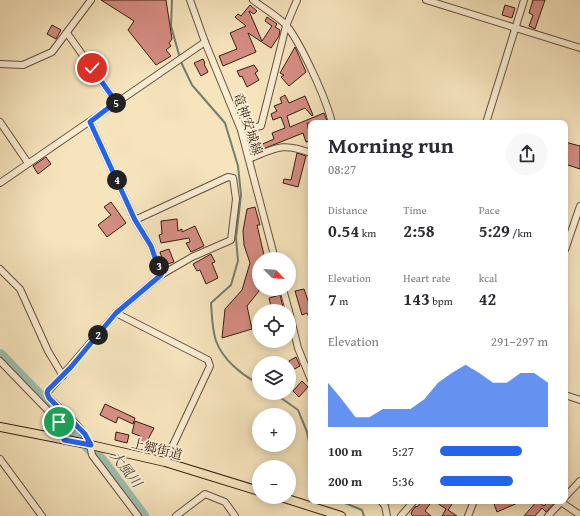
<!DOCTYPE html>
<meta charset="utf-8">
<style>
body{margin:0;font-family:"Gentium Book Plus","Noto Serif JP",serif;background:#f7f7f7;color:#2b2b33;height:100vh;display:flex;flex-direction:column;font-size:15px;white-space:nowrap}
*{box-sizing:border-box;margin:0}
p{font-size:13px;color:#7c7c81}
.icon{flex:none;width:22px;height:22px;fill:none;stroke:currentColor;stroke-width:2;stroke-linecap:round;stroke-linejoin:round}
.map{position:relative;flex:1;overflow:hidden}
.side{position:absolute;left:308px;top:120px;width:260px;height:384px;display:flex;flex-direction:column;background:#fff;border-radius:8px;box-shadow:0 2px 10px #0003}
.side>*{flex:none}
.needle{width:26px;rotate:115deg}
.tools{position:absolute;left:252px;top:252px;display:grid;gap:8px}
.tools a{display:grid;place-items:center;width:44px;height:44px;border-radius:50%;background:#fff;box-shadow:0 2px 10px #0003;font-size:20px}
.pin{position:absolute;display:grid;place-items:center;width:34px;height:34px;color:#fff;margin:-17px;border:2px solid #fff;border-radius:50%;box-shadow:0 1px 4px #0007}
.km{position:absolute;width:20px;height:20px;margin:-10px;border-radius:50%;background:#222;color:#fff;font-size:11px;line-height:20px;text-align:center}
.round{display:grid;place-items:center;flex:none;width:42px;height:42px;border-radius:21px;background:#f7f7f7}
.headline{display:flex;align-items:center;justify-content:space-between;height:68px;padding:0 20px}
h1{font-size:22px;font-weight:700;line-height:30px}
.metrics{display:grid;grid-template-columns:repeat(3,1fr);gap:6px;height:68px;padding:4px 20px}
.metrics div{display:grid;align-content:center}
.metrics b{font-size:17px;font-weight:700}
.metrics small{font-size:11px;font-weight:400}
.metrics p{font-size:11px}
.chart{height:112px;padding:8px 20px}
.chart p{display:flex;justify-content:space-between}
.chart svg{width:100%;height:72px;margin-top:4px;fill:#2563eb;opacity:.7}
ul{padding:0 20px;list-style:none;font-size:13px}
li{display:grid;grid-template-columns:64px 48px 1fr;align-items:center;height:30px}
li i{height:10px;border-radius:5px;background:#2563eb}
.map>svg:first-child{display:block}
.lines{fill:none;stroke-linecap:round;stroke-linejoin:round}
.stream{stroke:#747f6e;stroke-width:2}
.river{stroke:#9dbfad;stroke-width:12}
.building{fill:#d68d83;stroke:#371e0f}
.minor-casing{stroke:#67503a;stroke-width:8}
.major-casing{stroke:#371e0f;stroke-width:10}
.minor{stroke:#f9edd4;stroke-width:6}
.major{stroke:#f6e4bd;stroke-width:8}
.route-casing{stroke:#fff;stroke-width:8}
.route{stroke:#2563eb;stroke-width:5}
.labels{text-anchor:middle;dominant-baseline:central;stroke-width:3.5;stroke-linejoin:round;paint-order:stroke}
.street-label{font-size:13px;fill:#371e0f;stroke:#f9edd4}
.water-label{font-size:14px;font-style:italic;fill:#564e3e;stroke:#f9edd4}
</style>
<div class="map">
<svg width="580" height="516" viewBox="0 0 580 516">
<rect width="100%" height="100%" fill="#f6e4bd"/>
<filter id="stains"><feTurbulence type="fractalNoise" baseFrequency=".005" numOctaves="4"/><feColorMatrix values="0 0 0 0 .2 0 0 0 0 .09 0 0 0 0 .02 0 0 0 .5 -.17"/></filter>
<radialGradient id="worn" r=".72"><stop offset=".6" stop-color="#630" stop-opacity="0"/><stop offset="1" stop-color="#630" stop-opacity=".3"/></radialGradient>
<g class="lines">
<g class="stream">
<path d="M172,0L171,26L181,62L192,85L225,123L238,166L241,195L236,238L238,261L231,285L211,303C212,315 212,329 216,341C223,360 242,375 259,384"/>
<path d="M274,393L298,410L307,432L311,452"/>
<path d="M340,501L362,510L364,516"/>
</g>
<path class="river" d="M0,355L102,461L143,516"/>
</g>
<g class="building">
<path d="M101,0H166L172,39L169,43L171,46L166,50L171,56L156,65L128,30L134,21Z"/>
<path d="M533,0H545L535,29L529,26L533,15L529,13Z"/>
<path d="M250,5L257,11L254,14L249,11L262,41L272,26L265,21L267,17L277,24L275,27L280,30L279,36L271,48L248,33L256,52L223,66L219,56L237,49L230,33L246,26L235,17L238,14L241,16Z"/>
<path d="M505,5L515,8L512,18L502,15Z"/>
<path d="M52,25L61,30L56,39L47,34Z"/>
<path d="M295,47L306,72L289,86L281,77L284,75L280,73Z"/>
<path d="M203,59L205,63L204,64L208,72L201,76L194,63Z"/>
<path d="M254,65L258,71L255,73L259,80L247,87L242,76L240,77L237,71Z"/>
<path d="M285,95L289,103L305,96L313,115L312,116L305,108L287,116L290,127L324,113L327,121L322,123H307L311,141L306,142L303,133L253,153L251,149L274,139L272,133L285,128L281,117L273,120L271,114L277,111L274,106L282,103L280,98Z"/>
<path d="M565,142L580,146V169L565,164Z"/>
<path d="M297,153L306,156L298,187L283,183L284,179L291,180Z"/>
<path d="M46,157L51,164L38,174L33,166Z"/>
<path d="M111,202L126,223L107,237L98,225L111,215L104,207Z"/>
<path d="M255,207L260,225H257L265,259H259V291L247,306L252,329L222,338L225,309L242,290L250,263L244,245L243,231L247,209Z"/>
<path d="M177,219L178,231L182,229V232L195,226L204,246L191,252L186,243L190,242L189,238L161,243L159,235L162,234L161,221Z"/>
<path d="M169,249L174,262L164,265L160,252Z"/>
<path d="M211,254L215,262L212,263L218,278L206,284L200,270L197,271L193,264Z"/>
<path d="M304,289L311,309V322L307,313L302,315L295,291Z"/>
<path d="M280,295L284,311H272L269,298Z"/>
<path d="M296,357L300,366L289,372V361Z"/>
<path d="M302,381L308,387L299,397L293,391Z"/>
<path d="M105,404L135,418L133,424L118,417L116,423L100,415Z"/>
<path d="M135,421L154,428L145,445L138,442L140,436L132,433Z"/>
<path d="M116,432L129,435L127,443L115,440Z"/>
<path d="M422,501H432L425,511L431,516H413L411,514L412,511L416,506L417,507Z"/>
<path d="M434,501H454L448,510L457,516H442L446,509Z"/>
<path d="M502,501H522L497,512L494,504Z"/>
<path d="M537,501L544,506L549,501H556L546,512L542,508L535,516H524Z"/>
</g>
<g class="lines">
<g class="minor-casing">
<g id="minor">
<path d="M190,0L205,42L241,130L275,259"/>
<path d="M253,0C263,8 278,16 287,26C302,46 326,98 332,123"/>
<path d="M426,0L580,48"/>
<path d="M67,33L116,102"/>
<path d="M0,64L23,65L52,52L91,0"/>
<path d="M0,122L28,163"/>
<path d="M90,122L135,220L151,246L161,275"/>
<path d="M486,123L524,0"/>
<path d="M241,130L261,126L286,26L297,0"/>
<path d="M249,159C276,148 282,142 311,153"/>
<path d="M0,183L205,42"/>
<path d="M135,220L228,177L233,178L236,199L231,240L192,257L161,275L116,313L47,393L49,398C65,414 90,431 92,455L138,516"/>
<path d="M565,250L580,206"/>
<path d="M0,269L20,289L48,351L63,376"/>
<path d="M283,289L289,311"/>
<path d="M289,311L298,348L311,380"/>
<path d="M116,313L208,360L210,366L165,462"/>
<path d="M0,361L59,422L62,426L64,440"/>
<path d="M565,395L580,400"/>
<path d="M0,459L42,516"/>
<path d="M565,497L580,481"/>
<path d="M381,501L385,506L387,516"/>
<path d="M561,502L580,515"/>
<path d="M176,516L205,494L225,502L235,516"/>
<path d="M401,516L414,501"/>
<path d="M468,516L474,501"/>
<path d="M548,516L562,501"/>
</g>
</g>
<g class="major-casing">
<g id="major">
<path d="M0,427L82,443L165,462L259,491"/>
<path d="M281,497L341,516"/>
</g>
</g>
<use href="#minor" class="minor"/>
<use href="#major" class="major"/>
</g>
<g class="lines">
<g class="route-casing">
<path id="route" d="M59,422L62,426L64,440L91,445L85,434L49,398L47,393L48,390L71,367L116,313L161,275L151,246L135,220L90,122L116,102L92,68"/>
</g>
<use href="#route" class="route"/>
</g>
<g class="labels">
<g class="street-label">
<text transform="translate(248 124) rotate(71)">竜神安城線</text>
<text transform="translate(157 449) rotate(14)">上郷街道</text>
</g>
<g class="water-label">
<text transform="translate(126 469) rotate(52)">大風川</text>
</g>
</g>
<rect width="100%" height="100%" filter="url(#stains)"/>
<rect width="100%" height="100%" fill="url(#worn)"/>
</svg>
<div class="tools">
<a><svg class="needle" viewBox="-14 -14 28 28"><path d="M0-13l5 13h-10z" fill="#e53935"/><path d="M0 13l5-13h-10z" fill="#7c7c81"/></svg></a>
<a><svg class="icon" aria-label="locate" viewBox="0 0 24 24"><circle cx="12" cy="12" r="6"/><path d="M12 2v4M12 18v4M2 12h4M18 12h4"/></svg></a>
<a><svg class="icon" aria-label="layers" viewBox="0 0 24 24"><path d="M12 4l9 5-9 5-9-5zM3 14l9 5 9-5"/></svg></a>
<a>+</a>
<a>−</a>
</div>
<div class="pin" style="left:59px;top:422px;background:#1e9e55"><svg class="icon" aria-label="arrive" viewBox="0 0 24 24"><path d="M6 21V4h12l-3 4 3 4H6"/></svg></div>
<div class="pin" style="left:92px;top:68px;background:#d93025"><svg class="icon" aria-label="check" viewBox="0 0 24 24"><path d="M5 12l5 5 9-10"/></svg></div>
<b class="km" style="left:98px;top:335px">2</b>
<b class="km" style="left:159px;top:266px">3</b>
<b class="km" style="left:117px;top:180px">4</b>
<b class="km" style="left:116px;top:103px">5</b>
<section class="side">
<div class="headline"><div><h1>Morning run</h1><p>08:27</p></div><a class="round"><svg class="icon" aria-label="share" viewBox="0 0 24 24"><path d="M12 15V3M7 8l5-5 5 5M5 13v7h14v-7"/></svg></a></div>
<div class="metrics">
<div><p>Distance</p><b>0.54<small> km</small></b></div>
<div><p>Time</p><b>2:58</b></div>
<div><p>Pace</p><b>5:29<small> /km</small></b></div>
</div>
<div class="metrics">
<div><p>Elevation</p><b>7<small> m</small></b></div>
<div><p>Heart rate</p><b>143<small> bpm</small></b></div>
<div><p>kcal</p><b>42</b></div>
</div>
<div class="chart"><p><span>Elevation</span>291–297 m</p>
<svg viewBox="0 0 160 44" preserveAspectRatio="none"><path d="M0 44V17L10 27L20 38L30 38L40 33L50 33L60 33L70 27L80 17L90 11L100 6L110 11L120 17L130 17L140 11L150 11L160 17V44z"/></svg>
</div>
<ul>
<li><b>100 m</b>5:27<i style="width:76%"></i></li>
<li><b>200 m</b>5:36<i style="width:68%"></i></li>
</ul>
</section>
</div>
